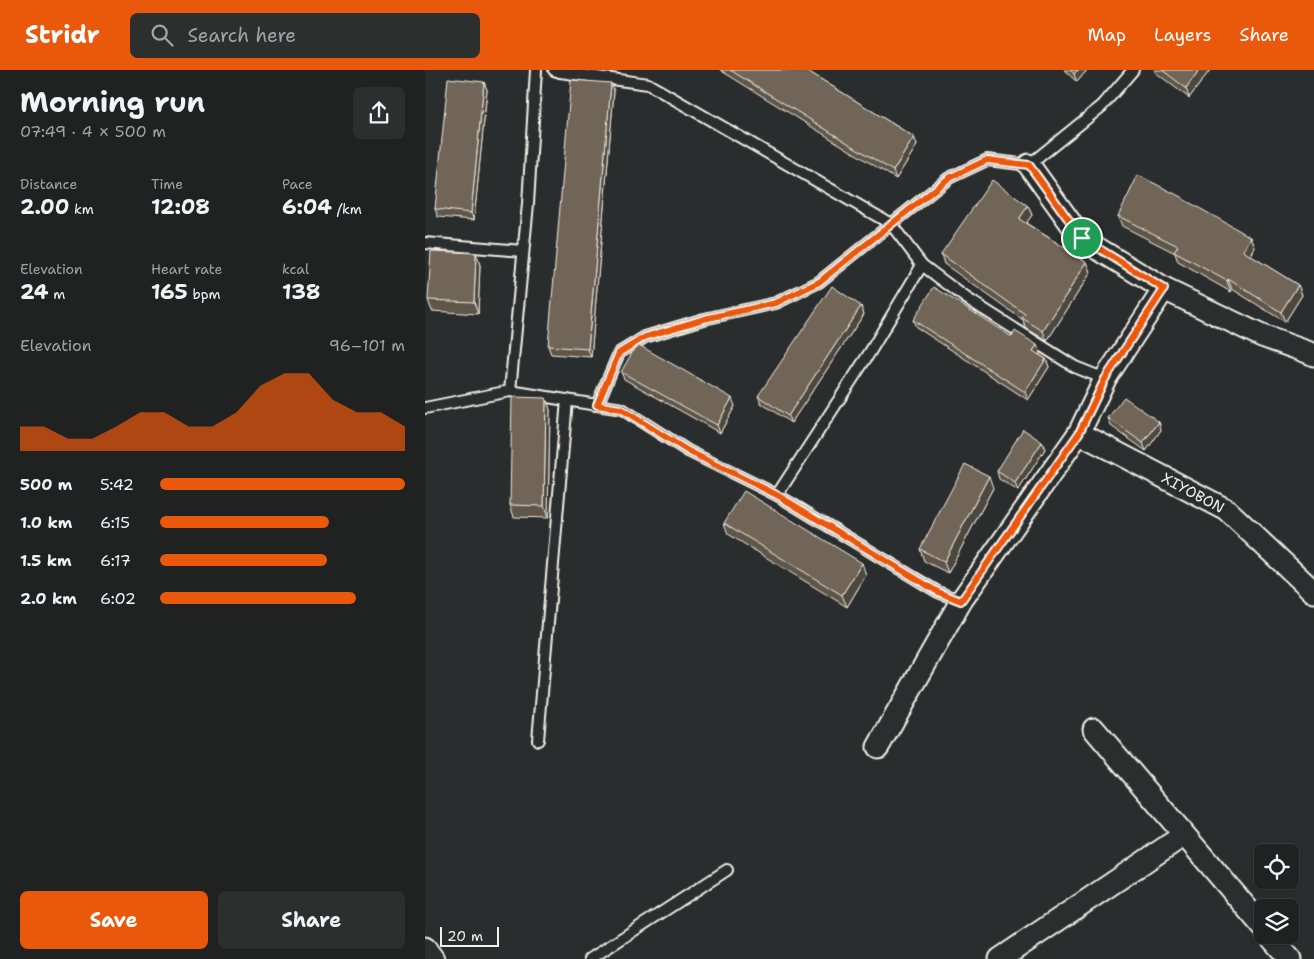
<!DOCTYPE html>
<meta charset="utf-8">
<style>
body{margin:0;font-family:"Shantell Sans",sans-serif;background:#2d2f2f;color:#f1f3f6;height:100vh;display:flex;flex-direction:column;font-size:19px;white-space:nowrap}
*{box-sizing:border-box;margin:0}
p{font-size:16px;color:#a2a4a5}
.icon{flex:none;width:28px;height:28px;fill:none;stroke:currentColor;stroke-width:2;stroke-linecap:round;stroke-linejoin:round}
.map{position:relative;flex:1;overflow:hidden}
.drawer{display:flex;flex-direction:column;background:#202222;width:425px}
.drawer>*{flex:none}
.buttons{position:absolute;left:829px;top:774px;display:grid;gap:10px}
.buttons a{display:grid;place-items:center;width:45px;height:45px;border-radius:8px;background:#202222;box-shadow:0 1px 4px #0004,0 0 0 1px #3d3f40;font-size:25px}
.scale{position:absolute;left:15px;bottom:12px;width:59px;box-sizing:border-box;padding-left:5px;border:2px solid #f4f1e8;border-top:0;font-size:14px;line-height:18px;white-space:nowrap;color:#f4f1e8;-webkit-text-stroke:4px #2a2d2e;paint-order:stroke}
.pin{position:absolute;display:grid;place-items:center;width:42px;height:42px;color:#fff;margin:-21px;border:2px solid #fff;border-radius:50%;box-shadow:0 1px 5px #0007}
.round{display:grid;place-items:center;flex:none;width:52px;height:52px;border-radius:8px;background:#2d2f2f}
.head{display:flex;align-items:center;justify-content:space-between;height:85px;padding:0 20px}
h1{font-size:28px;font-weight:700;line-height:38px}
.stats{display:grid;grid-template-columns:repeat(3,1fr);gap:8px;height:85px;padding:5px 20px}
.stats div{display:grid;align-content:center}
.stats b{font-size:21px;font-weight:700}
.stats small{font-size:14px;font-weight:400}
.stats p{font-size:14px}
.chart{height:140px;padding:10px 20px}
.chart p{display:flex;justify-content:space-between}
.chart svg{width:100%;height:90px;margin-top:5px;fill:#ea580c;opacity:.7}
.cta{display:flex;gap:10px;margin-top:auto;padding:10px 20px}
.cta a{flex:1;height:58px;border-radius:8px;background:#ea580c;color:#fff;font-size:20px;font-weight:700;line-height:58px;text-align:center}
.cta a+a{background:#2d2f2f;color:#f1f3f6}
ul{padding:0 20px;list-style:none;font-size:16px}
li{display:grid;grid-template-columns:80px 60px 1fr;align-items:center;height:38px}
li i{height:12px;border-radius:6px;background:#ea580c}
header{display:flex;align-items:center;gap:30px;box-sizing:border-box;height:70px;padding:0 25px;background:#ea580c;color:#fff}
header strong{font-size:24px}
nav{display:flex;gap:28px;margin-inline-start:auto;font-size:18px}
.search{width:350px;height:45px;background:#2d2f2f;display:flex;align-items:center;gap:12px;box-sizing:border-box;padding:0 18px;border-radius:8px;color:#a2a4a5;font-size:19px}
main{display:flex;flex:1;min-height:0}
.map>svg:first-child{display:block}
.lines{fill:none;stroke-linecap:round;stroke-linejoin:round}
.lane-casing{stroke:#f4f1e8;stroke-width:14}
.street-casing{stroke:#f4f1e8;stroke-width:25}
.lane{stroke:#2a2d2e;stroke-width:10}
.street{stroke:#2a2d2e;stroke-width:21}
.wall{fill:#5f574a;stroke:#f4f1e8}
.shaded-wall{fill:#4e473c;stroke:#f4f1e8}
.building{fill:#6f6556;stroke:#f4f1e8}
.route-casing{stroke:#fff;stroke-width:10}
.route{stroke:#ea580c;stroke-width:6}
.labels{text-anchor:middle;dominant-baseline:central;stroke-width:5;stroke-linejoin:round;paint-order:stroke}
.street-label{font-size:15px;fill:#f4f1e8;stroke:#2a2d2e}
</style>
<header>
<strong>Stridr</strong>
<div class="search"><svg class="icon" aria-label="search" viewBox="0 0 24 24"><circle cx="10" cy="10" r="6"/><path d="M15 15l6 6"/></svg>Search here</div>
<nav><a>Map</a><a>Layers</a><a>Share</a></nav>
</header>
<main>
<section class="drawer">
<div class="head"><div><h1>Morning run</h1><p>07:49 · 4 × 500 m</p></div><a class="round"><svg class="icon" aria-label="share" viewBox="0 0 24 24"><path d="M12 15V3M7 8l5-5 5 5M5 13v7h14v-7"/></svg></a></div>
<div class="stats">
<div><p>Distance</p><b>2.00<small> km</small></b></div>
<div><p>Time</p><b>12:08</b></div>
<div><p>Pace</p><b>6:04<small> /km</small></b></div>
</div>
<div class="stats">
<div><p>Elevation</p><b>24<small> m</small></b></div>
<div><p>Heart rate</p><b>165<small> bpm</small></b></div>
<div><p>kcal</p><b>138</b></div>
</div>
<div class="chart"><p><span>Elevation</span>96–101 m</p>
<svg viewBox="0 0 160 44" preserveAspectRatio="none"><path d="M0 44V32L10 32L20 38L30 38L40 32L50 25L60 25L70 32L80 32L90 25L100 12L110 6L120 6L130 19L140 25L150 25L160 32V44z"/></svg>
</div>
<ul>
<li><b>500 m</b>5:42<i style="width:100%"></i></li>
<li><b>1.0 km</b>6:15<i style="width:69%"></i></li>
<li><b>1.5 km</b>6:17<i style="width:68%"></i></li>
<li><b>2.0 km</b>6:02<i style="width:80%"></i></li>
</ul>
<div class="cta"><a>Save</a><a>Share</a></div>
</section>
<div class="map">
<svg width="889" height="889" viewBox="0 0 889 889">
<rect width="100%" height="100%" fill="#2a2d2e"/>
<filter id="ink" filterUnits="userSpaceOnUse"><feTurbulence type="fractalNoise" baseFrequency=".02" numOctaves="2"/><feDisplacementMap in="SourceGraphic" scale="10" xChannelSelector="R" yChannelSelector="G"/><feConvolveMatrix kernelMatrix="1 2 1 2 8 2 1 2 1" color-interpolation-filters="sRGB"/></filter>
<g filter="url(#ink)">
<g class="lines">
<g class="lane-casing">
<g id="lane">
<path d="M129,0L135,2L223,14L466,154L497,195L541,228L650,297L680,309"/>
<path d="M0,173L98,181"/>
<path d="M85,321L103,134L111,0"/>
<path d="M172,335L194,283L220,267L279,249L351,233L394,212L524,108L562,90L604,95L677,36L708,0"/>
<path d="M0,338L85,321L197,339L263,381L352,425L513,522L536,531"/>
<path d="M352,425L445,282L497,195"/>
<path d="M113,670L142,330"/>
<path d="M165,889L302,800"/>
</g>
</g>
<g class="street-casing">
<g id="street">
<path d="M604,95L657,169L739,219L837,266L885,283L889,285"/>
<path d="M654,363L802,440L889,522"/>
<path d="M669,659L838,857"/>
<path d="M453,677L536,531L654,363L680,309L739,219"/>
<path d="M844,865L865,889"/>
<path d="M0,878L8,889"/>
<path d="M575,889L759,765"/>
</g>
</g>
<use href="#lane" class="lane"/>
<use href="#street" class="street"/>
</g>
<g class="wall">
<path d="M295,0H381L489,67L492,75L471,109Z"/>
<path d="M639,0H662L652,12Z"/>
<path d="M729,0H785L764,28L730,2Z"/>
<path d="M59,12L62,20L49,150L13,147L10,139Z"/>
<path d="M189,21L166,287L126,284L123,276Z"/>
<path d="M758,128L759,130L830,177L826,186L873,215L877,225L860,252L807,219L806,222L753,192L750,183L697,156L693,146Z"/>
<path d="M603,136L607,145L601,153L662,192L666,202L622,271L601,258L598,250L519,194L516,184Z"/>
<path d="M51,183L55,195L53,244L7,241L3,230Z"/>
<path d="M436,236L439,244L366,353L336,333L333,326Z"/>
<path d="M488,250L587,267L615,283L614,284L621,289L624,297L603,330L491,257Z"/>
<path d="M196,302L310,336L295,363L199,309Z"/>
<path d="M121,328L125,340L123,448L89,447L85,435Z"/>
<path d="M683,348L734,352L736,360L721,381L686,356Z"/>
<path d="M617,372L620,379L593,421L574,409L572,401Z"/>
<path d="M568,418L523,503L499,491L495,479Z"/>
<path d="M299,453L441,505L422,537L303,464Z"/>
</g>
<g class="shaded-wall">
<path d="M653,0H662L652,12L649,4Z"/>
<path d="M774,0H785L764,28L761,18Z"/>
<path d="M59,12L62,20L49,150L46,143Z"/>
<path d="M186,13L189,21L166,287L163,279Z"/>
<path d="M489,67L492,75L471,109L468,101Z"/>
<path d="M603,136L607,145L598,158L594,149Z"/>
<path d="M826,167L830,177L822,192L818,181Z"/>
<path d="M51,183L55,195L53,244L49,232Z"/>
<path d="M662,192L666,202L622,271L618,261Z"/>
<path d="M803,209L807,219L806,222L802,211Z"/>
<path d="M873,215L877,225L860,252L856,242Z"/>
<path d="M436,236L439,244L366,353L363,346Z"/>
<path d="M612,275L615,283L611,288L608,281Z"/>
<path d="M621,289L624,297L603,330L600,322Z"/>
<path d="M121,328L125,340L123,448L119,436Z"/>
<path d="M307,328L310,336L295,363L292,355Z"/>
<path d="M734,352L736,360L721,381L718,373Z"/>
<path d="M617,372L620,379L593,421L590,413Z"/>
<path d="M564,406L568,418L523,503L519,492Z"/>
<path d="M437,493L441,505L422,537L417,525Z"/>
</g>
<g class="building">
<path d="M305,0H381L489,67L468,101Z"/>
<path d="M645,0H653L649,4Z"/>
<path d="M737,0H774L761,18Z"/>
<path d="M23,8L59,12L46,143L10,139Z"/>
<path d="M146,10L186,13L163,279L123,276Z"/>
<path d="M713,105L758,128V129L826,167L818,181L873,215L856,242L803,209L802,211L749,182L753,176L693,146Z"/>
<path d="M567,110L603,136L594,149L662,192L618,261L597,248L600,244L516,184Z"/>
<path d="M6,181L51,183L49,232L3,230Z"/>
<path d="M407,216L436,236L363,346L333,326Z"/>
<path d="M509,217L587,267L590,261L612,275L608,281L621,289L600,322L488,250Z"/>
<path d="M212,274L307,328L292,355L196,302Z"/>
<path d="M87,327L121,328L119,436L85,435Z"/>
<path d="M699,327L734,352L718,373L683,348Z"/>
<path d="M598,359L617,372L590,413L572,401Z"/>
<path d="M540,394L564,406L519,492L495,479Z"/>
<path d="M319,421L437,493L417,525L299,453Z"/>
</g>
</g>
<g class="lines" filter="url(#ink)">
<g class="route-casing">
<path id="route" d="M562,90L604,95L657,168L739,219L680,309L654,363L536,531L513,522L352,425L263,381L196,339L172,335L194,283L220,267L279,249L351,233L394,212L524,108Z"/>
</g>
<use href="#route" class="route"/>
</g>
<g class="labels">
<g class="street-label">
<text transform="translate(768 423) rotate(28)">XIYOBON</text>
</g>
</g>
</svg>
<div class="buttons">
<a><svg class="icon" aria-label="locate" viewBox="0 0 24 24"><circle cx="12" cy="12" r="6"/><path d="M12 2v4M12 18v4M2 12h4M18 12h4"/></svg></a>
<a><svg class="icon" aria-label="layers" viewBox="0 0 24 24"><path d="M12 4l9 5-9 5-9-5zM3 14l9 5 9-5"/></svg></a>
</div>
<div class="scale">20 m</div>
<div class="pin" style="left:657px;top:168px;background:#1e9e55"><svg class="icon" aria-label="arrive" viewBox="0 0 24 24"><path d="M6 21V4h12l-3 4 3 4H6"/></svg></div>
</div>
</main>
